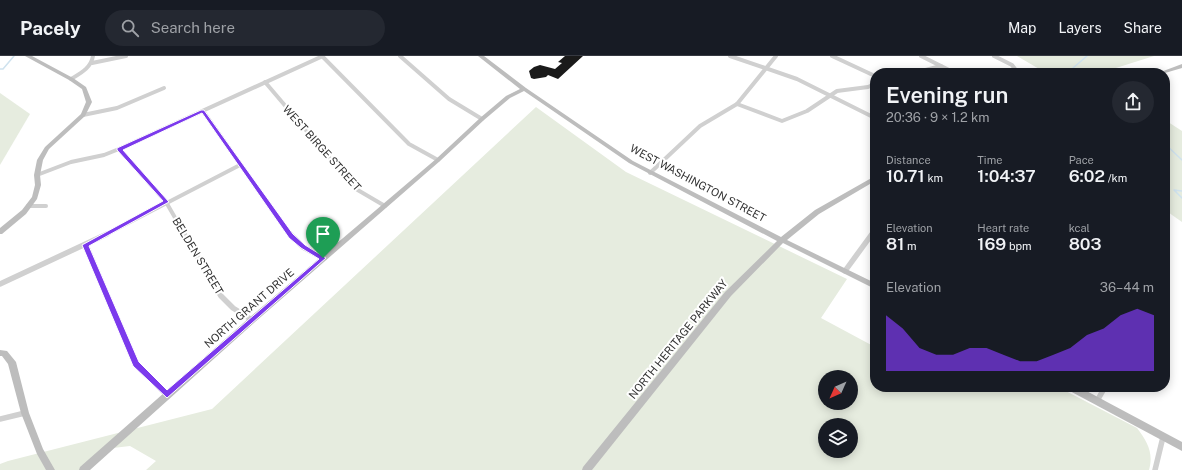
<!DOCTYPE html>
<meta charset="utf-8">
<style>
body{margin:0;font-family:"Public Sans",sans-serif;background:#242831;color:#f1f3f6;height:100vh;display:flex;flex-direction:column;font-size:15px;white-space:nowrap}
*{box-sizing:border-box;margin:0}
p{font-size:13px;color:#9ea1a6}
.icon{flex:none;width:22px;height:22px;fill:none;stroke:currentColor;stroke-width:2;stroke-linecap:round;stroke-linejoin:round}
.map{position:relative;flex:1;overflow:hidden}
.side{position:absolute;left:870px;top:12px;width:300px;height:324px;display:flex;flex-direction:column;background:#171b24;border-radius:16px;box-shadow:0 2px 10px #0003}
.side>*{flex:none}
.needle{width:26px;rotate:225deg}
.tools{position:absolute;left:818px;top:314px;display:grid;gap:8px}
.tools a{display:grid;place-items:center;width:40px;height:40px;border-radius:50%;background:#171b24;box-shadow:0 2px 10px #0003;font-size:20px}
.pin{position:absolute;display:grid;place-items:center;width:34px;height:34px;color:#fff;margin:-41px -17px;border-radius:50% 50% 50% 0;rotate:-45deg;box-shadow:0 0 4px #0007}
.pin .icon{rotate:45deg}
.round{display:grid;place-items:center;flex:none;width:42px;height:42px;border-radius:21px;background:#242831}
.summary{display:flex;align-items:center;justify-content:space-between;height:68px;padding:0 16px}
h1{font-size:22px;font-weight:600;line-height:30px}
.figures{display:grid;grid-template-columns:repeat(3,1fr);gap:6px;height:68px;padding:4px 16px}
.figures div{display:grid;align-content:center}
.figures b{font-size:17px;font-weight:600}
.figures small{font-size:11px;font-weight:400}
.figures p{font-size:11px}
.chart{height:112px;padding:8px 16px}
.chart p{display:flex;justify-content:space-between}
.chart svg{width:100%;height:72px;margin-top:4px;fill:#7c3aed;opacity:.7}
header{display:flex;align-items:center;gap:24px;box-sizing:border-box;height:56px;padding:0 20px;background:#171b24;border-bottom:1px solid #363941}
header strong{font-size:19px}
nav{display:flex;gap:22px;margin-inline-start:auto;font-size:14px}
.search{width:280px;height:36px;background:#242831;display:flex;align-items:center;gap:10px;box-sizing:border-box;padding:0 14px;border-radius:22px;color:#9ea1a6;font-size:15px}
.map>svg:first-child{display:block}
.green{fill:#e6ecdf;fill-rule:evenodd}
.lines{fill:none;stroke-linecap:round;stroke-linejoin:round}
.stream{stroke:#cfe2ee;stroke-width:1.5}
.building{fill:#1a1a1a}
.street-far1{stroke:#d0d0d0;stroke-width:4}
.street{stroke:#d0d0d0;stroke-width:5.5}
.secondary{fill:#bdbdbd;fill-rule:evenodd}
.route{fill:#7c3aed;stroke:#fff;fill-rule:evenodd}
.labels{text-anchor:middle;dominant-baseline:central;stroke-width:4;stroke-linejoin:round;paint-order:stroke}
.street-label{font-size:11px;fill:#333;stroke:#fff}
</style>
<header>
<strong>Pacely</strong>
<div class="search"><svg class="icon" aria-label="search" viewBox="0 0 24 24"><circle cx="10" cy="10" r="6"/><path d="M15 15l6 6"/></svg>Search here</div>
<nav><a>Map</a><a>Layers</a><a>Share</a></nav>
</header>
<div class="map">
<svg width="1182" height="414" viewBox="0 0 1182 414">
<rect width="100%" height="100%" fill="#fff"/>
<g class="green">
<path d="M1017,0H1154L1100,17H1046Z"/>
<path d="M0,37L30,58L0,109Z"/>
<path d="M536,51L626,116L847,223L821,262L875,291V331H948L951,333L952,331H1058L1137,372C1147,385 1154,397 1149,414H146L156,405L130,390L113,392L87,414H0V408L8,405L212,353ZM825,321H851V347H825ZM825,369H851V395H825Z"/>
<path d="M1165,64L1182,75V166L1165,154Z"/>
</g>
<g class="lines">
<g class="stream">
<path d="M0,13H3L14,0"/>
<path d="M1077,17L1073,12L1087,0"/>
<path d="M1165,88L1182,104"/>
<path d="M1182,135L1174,134L1182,142"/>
</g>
</g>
<path class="building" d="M565,0H583L558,23L548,19L546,21L534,23L531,22L529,15L534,11L540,9L555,13L562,7L558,6Z"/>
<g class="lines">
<g class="street-far1">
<path d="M322,0L409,88L438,104"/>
<path d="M400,0L449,43L482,63"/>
<path d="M730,0L797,23L875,62"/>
<path d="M832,0L875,20"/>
<path d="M921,0L955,17"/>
<path d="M994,0L1012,9L1015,13L1014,17"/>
<path d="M92,7L126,0"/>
<path d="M914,17L941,10"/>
<path d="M71,23C81,17 91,12 93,0"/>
<path d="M265,26L356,133L385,150"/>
<path d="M737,48L782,65L807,55L837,35L868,31L875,28"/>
<path d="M203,55L290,179"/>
<path d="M83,59L117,52L164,32"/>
<path d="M119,93L166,146L185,179"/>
<path d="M650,117L700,70L737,48L776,0"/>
<path d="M37,119L71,106L104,99L119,93L323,0"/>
<path d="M28,150H46"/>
<path d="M105,179L240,109"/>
<path d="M871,179L875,175"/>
</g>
<g class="street">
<path d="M184,178L221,240L233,252L252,264"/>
<path d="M290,178L303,191L323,202"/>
<path d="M86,189L136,308L167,339"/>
<path d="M845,215L872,178"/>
<path d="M0,228L107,178"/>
<path d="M1097,345L1105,331"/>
<path d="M0,363L25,357"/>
<path d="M1155,414L1163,381"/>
</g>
<g class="secondary">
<path d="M25,0H32L73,22L86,31L92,46L85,60L49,93L43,104L40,119L41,129L37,143L26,158L2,178H0V172L22,154L32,141L35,129L34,119L37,104L45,91L81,58L86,46L82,33L69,24Z"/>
<path d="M478,0H484L526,32L633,105L781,181L815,154L875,120V125L819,158L787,184L875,227V233L783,187L731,240L592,414H582L583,411L725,236L777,185L629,107L524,35L510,42L484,64L440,105L255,266L90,414H79L80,411L249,262L436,103L480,62L506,40L520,33Z"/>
<path d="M1182,8V12L1165,17H1158Z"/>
<path d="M0,294L7,295L16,306L29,357L43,393L55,414H46L37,398L21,357L8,308L2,300H0Z"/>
<path d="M1067,331H1079L1182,386V395L1068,334Z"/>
</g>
</g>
<path class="route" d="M201,54H204L293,178L305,189L326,202L167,342L133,310L82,189L163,145L117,94V92ZM202,57L289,182L301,192L319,203L167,334L139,306L89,190L169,146L123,94Z"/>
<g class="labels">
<g class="street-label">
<text transform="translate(322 92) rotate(48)">WEST BIRGE STREET</text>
<text transform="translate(698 127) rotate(28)">WEST WASHINGTON STREET</text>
<text transform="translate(198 200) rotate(59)">BELDEN STREET</text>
<text transform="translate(249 252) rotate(-41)">NORTH GRANT DRIVE</text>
<text transform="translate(678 283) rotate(-51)">NORTH HERITAGE PARKWAY</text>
</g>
</g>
</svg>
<div class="tools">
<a><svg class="needle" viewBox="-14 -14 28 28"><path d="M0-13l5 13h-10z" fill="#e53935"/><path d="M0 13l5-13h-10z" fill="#9ea1a6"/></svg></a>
<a><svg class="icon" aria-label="layers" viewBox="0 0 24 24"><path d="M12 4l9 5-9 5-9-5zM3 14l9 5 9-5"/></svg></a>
</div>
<div class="pin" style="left:323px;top:202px;background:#1e9e55"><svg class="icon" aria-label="arrive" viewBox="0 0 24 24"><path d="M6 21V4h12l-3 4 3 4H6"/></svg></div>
<section class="side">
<div class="summary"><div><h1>Evening run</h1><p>20:36 · 9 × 1.2 km</p></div><a class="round"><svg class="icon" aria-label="share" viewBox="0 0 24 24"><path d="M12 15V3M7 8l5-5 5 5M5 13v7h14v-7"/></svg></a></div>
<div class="figures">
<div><p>Distance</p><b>10.71<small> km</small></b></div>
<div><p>Time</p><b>1:04:37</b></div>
<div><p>Pace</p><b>6:02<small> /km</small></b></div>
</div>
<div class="figures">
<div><p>Elevation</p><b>81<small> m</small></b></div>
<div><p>Heart rate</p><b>169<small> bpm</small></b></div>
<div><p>kcal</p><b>803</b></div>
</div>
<div class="chart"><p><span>Elevation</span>36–44 m</p>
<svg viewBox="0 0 160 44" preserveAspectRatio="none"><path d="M0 44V10L10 18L20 30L30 34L40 34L50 30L60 30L70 34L80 38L90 38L100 34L110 30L120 22L130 18L140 10L150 6L160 10V44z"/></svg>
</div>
</section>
</div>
